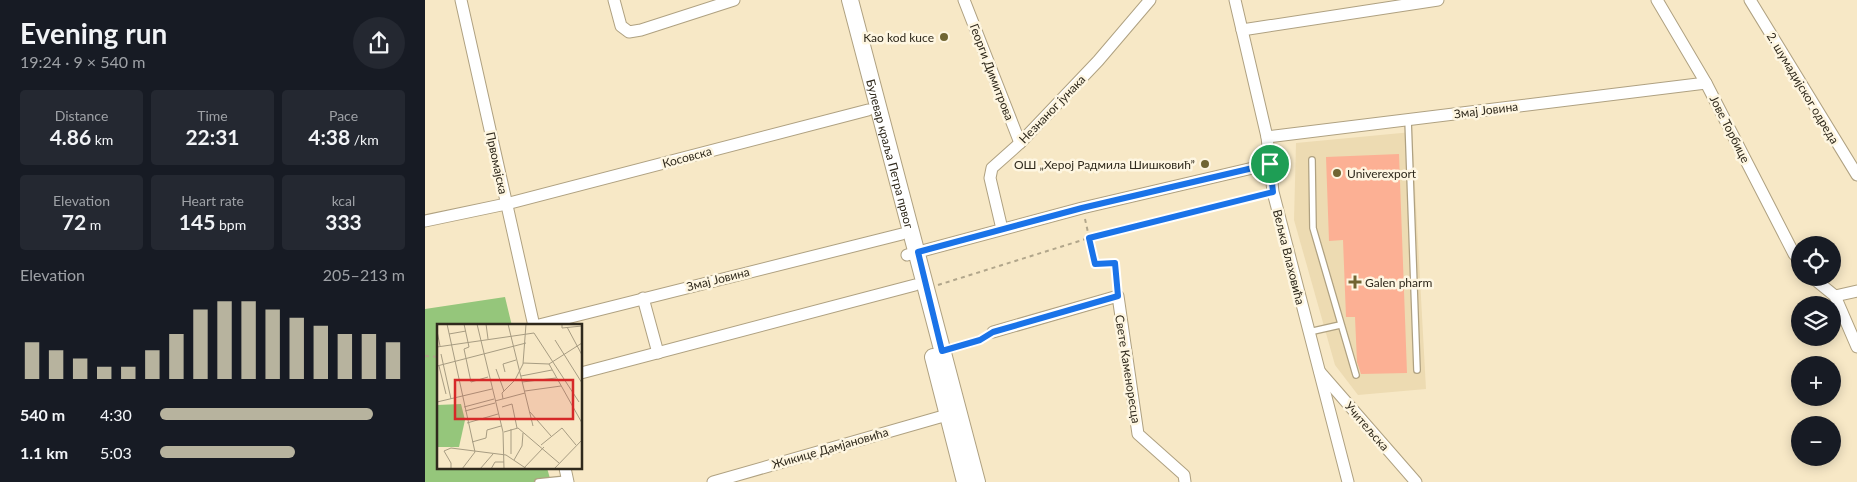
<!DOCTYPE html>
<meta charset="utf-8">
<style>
body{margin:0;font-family:Lato,sans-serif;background:#242831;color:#f1f3f6;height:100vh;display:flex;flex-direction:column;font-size:19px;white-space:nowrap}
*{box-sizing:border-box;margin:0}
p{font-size:16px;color:#9ea1a6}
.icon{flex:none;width:28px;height:28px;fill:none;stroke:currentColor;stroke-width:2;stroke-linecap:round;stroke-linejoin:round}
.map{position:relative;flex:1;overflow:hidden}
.details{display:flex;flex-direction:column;background:#171b24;width:425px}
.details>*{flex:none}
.tools{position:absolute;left:1366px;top:236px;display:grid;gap:10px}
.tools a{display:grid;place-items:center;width:50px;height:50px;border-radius:50%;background:#171b24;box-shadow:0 2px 12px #0003;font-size:25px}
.pin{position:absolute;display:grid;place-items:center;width:42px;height:42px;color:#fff;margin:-21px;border:2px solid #fff;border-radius:50%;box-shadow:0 1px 5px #0007}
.round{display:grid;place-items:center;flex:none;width:52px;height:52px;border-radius:26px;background:#242831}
.summary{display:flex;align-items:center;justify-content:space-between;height:85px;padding:0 20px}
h1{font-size:28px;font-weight:700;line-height:38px}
.figures{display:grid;grid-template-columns:repeat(3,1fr);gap:8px;height:85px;padding:5px 20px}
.figures div{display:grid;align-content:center;border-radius:5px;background:#242831;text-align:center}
.figures b{font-size:21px;font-weight:700}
.figures small{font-size:14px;font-weight:400}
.figures p{font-size:14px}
.chart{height:140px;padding:10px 20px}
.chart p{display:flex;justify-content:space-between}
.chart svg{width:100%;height:90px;margin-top:5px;stroke:#b7b39e;stroke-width:6}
ul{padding:0 20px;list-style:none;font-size:16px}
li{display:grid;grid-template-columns:80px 60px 1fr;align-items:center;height:38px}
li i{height:12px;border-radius:6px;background:#b7b39e}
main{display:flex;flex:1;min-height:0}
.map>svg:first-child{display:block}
.built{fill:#eddbb2}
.green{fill:#95c67b}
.building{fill:#fcb094}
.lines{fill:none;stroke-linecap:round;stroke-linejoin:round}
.service-casing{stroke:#afa181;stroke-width:8}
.minor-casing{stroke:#afa181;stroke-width:13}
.secondary-casing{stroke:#afa181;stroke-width:18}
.path{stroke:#b1a68b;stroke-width:2;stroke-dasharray:4 4;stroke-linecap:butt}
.service{stroke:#fff;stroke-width:5.5}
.minor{stroke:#fff;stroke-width:11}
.secondary{stroke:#fff;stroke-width:16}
.route-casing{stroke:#fff;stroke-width:10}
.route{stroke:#1a73e8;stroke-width:6}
.poi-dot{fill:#706532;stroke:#fef6e1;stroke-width:2}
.labels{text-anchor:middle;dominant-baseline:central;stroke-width:5;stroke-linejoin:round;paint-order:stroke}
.poi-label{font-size:12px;fill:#2f291c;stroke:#fef6e1;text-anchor:end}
.street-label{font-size:12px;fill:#2f291c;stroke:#fef6e1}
.inset-road{fill:none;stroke:#a79c82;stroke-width:1}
.view{fill:#d62828;fill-opacity:0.15;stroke:#d62828;stroke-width:2.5}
.inset-edge{fill:none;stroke:#2f291c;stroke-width:2.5}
</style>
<main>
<section class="details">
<div class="summary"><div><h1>Evening run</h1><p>19:24 · 9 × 540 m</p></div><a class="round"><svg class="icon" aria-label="share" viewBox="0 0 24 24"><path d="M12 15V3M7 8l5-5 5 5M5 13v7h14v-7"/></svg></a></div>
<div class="figures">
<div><p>Distance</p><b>4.86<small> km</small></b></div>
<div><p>Time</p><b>22:31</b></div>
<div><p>Pace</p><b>4:38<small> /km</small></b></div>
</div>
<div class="figures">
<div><p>Elevation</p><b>72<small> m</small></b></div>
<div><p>Heart rate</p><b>145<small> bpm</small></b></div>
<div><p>kcal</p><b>333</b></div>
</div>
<div class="chart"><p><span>Elevation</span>205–213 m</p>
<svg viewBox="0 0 160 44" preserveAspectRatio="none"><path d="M5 44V26M15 44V30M25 44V34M35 44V38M45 44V38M55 44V30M65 44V22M75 44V10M85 44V6M95 44V6M105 44V10M115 44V14M125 44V18M135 44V22M145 44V22M155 44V26"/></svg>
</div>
<ul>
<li><b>540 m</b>4:30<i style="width:87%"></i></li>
<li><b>1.1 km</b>5:03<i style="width:55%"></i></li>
</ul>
</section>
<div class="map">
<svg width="1432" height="482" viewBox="0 0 1432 482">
<rect width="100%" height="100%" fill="#f7e8c6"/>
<path class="built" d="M987,132L1001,389L933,395L910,365L869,220L871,143Z"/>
<path class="green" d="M80,297L87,326H14V468H122L126,482H0V309Z"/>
<path class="building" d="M974,154L982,373L936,374L932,362L930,317H921L918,240L904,241L901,157Z"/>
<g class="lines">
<g class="service-casing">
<g id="service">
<path d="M983,119L992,370"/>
<path d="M887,160L888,228L931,375"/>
<path d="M884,332L915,325"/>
<path d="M113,482L142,479"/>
</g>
</g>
<g class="minor-casing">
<g id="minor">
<path d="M36,0L109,326"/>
<path d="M189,0L196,26L204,32L216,30L309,0"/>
<path d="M539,0L595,143"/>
<path d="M810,0L842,137L848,192L923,482"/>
<path d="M1232,0L1281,83L1369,254L1375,261"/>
<path d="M1325,0L1432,175"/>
<path d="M817,30L1013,0"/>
<path d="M842,137L1281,83"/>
<path d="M0,221L81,204L443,110"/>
<path d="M577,229L565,178L567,168L595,143L673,61L725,0"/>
<path d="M482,255L657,208L845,164"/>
<path d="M1388,278L1410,296L1432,347"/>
<path d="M1410,296L1432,291"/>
<path d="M218,298L233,353"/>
<path d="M110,326L477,234"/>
<path d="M568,332L693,296L713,434L759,475L760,482"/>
<path d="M895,372L991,482"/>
<path d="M156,373L490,285"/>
<path d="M140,468L143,482"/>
<path d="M288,482L522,415"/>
</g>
</g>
<g class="secondary-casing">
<g id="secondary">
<path id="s1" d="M425,0L552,482"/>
<path d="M508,357L540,482"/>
</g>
</g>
<g class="path">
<path d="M660,219L670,264L690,263L692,286"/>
<path d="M513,285L664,238L836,195"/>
<path d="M531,347L558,339"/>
<path d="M0,356L14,357"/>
</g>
<use href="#service" class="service"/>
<use href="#minor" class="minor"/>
<use href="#secondary" class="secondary"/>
</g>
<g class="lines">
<g class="route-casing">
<path id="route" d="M845,164L848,192L664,238L670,264L690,263L693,296L568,332L555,340L517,351L493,252L657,208Z"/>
</g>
<use href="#route" class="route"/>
</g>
<g class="poi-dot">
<circle cx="519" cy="37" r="5"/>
<circle cx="780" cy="164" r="5"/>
<circle cx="912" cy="173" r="5"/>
<path d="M927.5 274.5h5v5h5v5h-5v5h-5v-5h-5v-5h5z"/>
</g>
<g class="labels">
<g class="poi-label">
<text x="509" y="37">Kao kod kuce</text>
<text x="770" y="164">ОШ „Херој Радмила Шишковић”</text>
<text x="922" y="173" text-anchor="start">Univerexport</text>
<text x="940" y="282" text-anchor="start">Galen pharm</text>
</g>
<g class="street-label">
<text transform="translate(567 72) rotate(69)">Георги Димитрова</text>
<text transform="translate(1378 88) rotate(59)">2. шумадијског одреда</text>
<text transform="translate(627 109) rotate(-46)">Незнаног јунака</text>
<text transform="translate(1061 110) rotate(-7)">Змај Јовина</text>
<text transform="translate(1305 129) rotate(63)">Јове Торбице</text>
<text stroke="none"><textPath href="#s1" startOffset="159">Булевар краља Петра првог</textPath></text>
<text transform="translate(262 157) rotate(-15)">Косовска</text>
<text transform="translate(72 163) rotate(78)">Првомајска</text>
<text transform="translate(864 257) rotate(76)">Вељка Влаховића</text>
<text transform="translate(293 279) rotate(-14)">Змај Јовина</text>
<text transform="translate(703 369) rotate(81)">Свете Каменоресца</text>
<text transform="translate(942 426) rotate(49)">Учитељска</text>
<text transform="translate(405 448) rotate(-16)">Жикице Дамјановића</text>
</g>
</g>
<g transform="translate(12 324)">
<rect width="145" height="145" fill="#f7e8c6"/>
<path d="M24,80L28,96L22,123H0V81Z" fill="#95c67b"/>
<path class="inset-road" d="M10,0L38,128L25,145M27,0L32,23L27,25L34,58L51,53M40,0L66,108L67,145M49,0L51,15M71,0L96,102M125,0V4L145,2M130,3L145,31M0,7L3,22M12,10L29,7M118,16L145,59M0,23L97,9L142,78M4,30L14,75M86,39L112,40M112,40L145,99M112,40L145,19M0,42L89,19M2,42L9,70M59,45L67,67M68,48L66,40L79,36M84,52L115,46M85,58L119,54M88,67L124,62M66,75L65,69L78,56L86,40L89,0M58,77L88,69M0,78L55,65M27,83L57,75M65,83L75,80L80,104M28,87L58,79M93,88L114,112M30,99L61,90M74,105V130M67,108L81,104L122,139M35,118L49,114L50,106L64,102M104,121L125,104L139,121M7,127L14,124L69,131L90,145M7,127L14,139V145M77,136L85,122L86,109M43,145L56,130M54,145L58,138H67M86,145L107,123M117,145L145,116"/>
<path class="view" d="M18,56H136V95H18Z"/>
<rect width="145" height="145" class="inset-edge"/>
</g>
</svg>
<div class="tools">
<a><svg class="icon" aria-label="locate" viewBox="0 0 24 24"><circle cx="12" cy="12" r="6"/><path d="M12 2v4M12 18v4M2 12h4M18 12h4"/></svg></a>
<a><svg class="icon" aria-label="layers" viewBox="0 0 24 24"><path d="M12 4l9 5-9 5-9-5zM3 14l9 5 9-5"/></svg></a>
<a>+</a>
<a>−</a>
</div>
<div class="pin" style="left:845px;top:164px;background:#1e9e55"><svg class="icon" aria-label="arrive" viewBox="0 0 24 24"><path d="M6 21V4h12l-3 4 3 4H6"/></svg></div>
</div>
</main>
